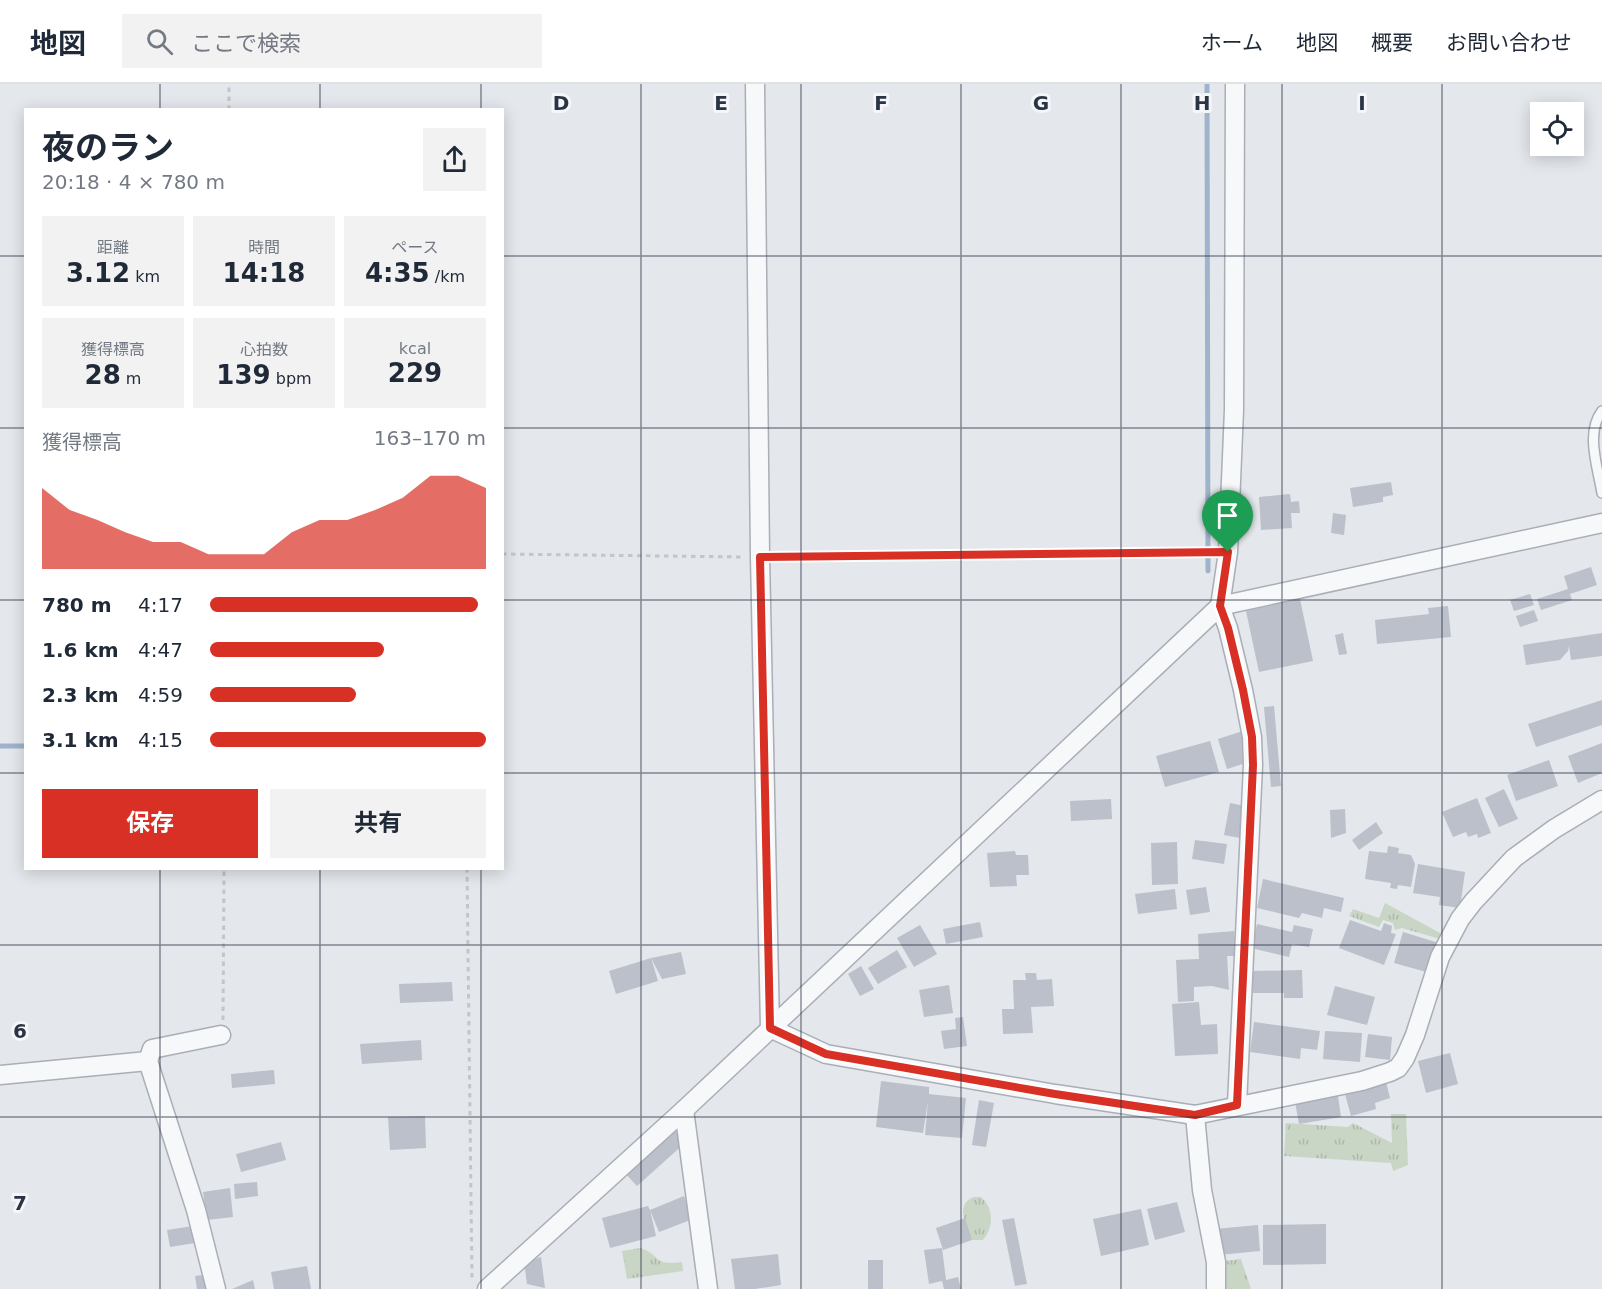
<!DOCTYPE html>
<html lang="ja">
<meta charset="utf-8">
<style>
body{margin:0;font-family:"DejaVu Sans","Noto Sans JP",sans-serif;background:#f2f2f3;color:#1f2937;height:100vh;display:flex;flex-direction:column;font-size:22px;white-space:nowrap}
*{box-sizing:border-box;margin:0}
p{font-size:20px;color:#747a83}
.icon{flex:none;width:33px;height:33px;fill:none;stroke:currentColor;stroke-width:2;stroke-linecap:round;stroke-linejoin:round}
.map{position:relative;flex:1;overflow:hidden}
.side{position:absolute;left:24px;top:24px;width:480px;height:762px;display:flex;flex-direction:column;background:#fff;border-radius:0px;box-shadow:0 3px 15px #0003}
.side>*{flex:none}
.fabs{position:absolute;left:1530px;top:18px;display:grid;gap:12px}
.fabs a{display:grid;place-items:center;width:54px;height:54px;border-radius:0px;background:#fff;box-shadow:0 3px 15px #0003;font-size:30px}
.pin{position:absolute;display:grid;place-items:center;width:51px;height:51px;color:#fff;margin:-62px -26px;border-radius:50% 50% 50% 0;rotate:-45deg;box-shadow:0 0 6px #0007}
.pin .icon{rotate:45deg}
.round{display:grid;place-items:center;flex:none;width:63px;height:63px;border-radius:0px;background:#f2f2f3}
.summary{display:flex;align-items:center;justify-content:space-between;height:102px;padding:0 18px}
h1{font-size:33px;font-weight:700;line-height:45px}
.metrics{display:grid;grid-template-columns:repeat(3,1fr);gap:9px;height:102px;padding:6px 18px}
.metrics div{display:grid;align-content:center;border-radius:0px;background:#f2f2f3;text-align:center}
.metrics b{font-size:26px;font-weight:700}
.metrics small{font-size:16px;font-weight:400}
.metrics p{font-size:16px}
.chart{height:168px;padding:12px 18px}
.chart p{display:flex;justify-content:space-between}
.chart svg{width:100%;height:108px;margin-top:6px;fill:#d93025;opacity:.7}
.button{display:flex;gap:12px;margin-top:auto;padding:12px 18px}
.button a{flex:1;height:69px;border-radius:0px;background:#d93025;color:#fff;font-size:24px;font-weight:700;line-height:69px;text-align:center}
.button a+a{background:#f2f2f3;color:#1f2937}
ul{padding:0 18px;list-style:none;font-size:20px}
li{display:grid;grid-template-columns:96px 72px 1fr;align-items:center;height:45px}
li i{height:15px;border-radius:8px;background:#d93025}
header{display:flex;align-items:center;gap:36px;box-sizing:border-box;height:84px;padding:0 30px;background:#fff;border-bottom:2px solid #e0e1e3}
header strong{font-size:28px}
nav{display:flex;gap:33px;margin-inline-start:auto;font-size:21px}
.search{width:420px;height:54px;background:#f2f2f3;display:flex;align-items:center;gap:15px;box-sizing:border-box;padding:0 21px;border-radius:0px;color:#747a83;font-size:22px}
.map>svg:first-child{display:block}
.grass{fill:url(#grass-tufts)}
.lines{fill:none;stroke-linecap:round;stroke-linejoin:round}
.stream{stroke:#9fb4cc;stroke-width:5}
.building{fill:#bbc0ca}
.lane-casing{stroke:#a9aeb7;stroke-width:12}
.street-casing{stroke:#a9aeb7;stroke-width:21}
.path{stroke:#c2c5cb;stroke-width:3;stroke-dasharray:4.5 4.5;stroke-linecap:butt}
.lane{stroke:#f7f8fa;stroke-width:9}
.street{stroke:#f7f8fa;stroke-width:18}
.route-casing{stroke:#fff;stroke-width:12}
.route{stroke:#d93025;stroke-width:8}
.grid{fill:none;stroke:#2b3445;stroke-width:1.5;stroke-opacity:0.55}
.grid-label{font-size:20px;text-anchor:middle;font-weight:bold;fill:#2b3445;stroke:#f4f6f9;stroke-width:6;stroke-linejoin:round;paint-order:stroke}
</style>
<header>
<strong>地図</strong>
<div class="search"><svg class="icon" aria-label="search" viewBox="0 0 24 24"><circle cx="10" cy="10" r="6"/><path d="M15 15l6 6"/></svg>ここで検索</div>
<nav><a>ホーム</a><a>地図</a><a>概要</a><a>お問い合わせ</a></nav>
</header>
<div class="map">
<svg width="1602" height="1205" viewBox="0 0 1602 1205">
<defs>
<pattern id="grass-tufts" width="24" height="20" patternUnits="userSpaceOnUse" patternTransform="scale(1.5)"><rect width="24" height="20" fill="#c9d6c5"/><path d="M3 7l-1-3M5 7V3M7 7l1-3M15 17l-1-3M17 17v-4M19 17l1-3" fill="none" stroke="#adb8ab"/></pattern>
</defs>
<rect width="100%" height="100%" fill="#e4e7ec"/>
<g class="grass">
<path d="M1385,819L1440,849V855L1402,844L1395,846L1393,839L1383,836L1379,843L1349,832L1353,825L1379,834Z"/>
<path d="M1391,1030H1406L1408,1081L1393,1087L1391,1079L1284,1072L1286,1039L1348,1043L1353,1039L1392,1059Z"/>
<path d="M974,1113H981C994,1124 994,1143 983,1156H972C967,1143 954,1120 974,1113Z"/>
<path d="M640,1164C662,1171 651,1182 682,1178L683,1187L627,1195L622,1167Z"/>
<path d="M1241,1175L1251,1205H1219L1216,1178Z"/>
</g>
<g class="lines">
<g class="stream">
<path d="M1207,0L1208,487"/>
<path d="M0,662H26"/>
</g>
</g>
<g class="building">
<path d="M1391,398L1393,411L1383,413V418L1353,423L1350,404Z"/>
<path d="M1290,410L1291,418L1299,417L1300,429H1291L1292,444L1261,446L1259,413Z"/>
<path d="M1333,429L1346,431L1344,451L1331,449Z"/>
<path d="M1591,483L1597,501L1570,510L1572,516L1541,526L1537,515L1568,505L1564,492Z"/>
<path d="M1530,510L1534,521L1514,527L1510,516Z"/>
<path d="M1300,515L1313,577L1259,588L1246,527Z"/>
<path d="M1448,522L1451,553L1377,560L1375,536L1429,530L1428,524Z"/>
<path d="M1534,526L1538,537L1520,543L1516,532Z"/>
<path d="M1343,549L1347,570L1339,571L1335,551Z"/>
<path d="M1602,549V572L1571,576L1569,562L1568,567L1560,576L1526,581L1523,561Z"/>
<path d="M1602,616V641L1536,663L1528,640Z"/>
<path d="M1274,622L1281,702L1271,703L1264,623Z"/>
<path d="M1243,647L1252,677L1227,685L1218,655Z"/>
<path d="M1210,657L1219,688L1165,703L1156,672Z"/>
<path d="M1602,659V689L1578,699L1568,672Z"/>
<path d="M1549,676L1558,702L1516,717L1507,691Z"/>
<path d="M1504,705L1518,735L1499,743L1485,714Z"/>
<path d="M1477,714L1491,749L1478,754L1477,750L1468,753L1466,748L1453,753L1442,728Z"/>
<path d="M1111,715L1112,735L1071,737L1070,717Z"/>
<path d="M1230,719L1245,722L1240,754L1224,751Z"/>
<path d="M1345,725L1346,749L1331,754L1330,726Z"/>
<path d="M1376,738L1383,749L1359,766L1352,756Z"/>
<path d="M1195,756L1227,760L1224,780L1192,775Z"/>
<path d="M1177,758L1178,800L1152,801L1151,759Z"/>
<path d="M1388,762L1399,764L1398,769L1411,771L1415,780L1411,803L1398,801L1397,805L1390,804L1391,799L1365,795L1369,767L1387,769Z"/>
<path d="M1015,767L1016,771H1028L1029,791H1016L1017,802L990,803L987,769Z"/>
<path d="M1418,780L1465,788L1460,824L1439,821L1440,813L1413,809Z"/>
<path d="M1263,795L1344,814L1341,828L1324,824L1322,834L1302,829L1299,834L1257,824Z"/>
<path d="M1206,803L1210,828L1190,831L1186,806Z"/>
<path d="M1175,805L1177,825L1138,830L1135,810Z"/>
<path d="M1350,836L1381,847L1384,839L1392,842L1391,849L1396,850L1384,881L1339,864Z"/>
<path d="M980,838L983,853L946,860L943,845Z"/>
<path d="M1257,840L1292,848L1294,841L1313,845L1309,863L1292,860L1289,873L1251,864Z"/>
<path d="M920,841L937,870L914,883L897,854Z"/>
<path d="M1234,847L1236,872H1227L1229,906L1212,902L1194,903V917L1178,918L1176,876L1199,875L1198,850Z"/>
<path d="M1403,848L1439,859L1430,889L1394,879Z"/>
<path d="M897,866L907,883L878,900L868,884Z"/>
<path d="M681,868L686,890L662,895L651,874Z"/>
<path d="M651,874L658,897L616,910L609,887Z"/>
<path d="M861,882L874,905L860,912L848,890Z"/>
<path d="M1302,886L1303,914H1284V909H1253L1252,887Z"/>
<path d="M1025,889H1036L1037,896L1052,895L1054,922L1031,923L1033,949L1003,950L1002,925H1014L1013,896H1026Z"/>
<path d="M452,898L453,917L400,919L399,900Z"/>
<path d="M949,901L953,929L924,933L919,906Z"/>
<path d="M1335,902L1375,913L1367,941L1327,931Z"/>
<path d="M1199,918L1201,941L1217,940L1218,970L1175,972L1172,920Z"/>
<path d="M963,933L967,962L944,965L941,947L956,945L955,934Z"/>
<path d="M1254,938L1320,947L1317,966L1301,964L1300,975L1250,968Z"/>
<path d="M1325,947L1362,949L1360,978L1323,975Z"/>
<path d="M1368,950L1392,953L1390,976L1365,973Z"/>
<path d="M421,956L422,976L362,980L360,960Z"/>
<path d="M1450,969L1458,1000L1426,1009L1418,977Z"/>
<path d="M274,986L275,1000L232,1004L231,990Z"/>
<path d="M1385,994L1390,1014L1375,1019L1376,1025L1351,1032L1345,1010L1369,1004L1367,999Z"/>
<path d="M881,997L929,1003V1010L966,1014L962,1054L925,1051L928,1017L923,1049L876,1043Z"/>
<path d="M1337,1005L1341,1033L1299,1040L1294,1012Z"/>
<path d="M979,1016L994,1019L986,1063L972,1061Z"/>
<path d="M425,1032L426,1064L390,1066L388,1033Z"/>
<path d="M671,1042L686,1058L637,1102L622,1086Z"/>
<path d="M281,1058L286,1076L241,1088L236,1070Z"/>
<path d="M257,1098L258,1112L235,1115L234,1100Z"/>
<path d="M230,1104L233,1133L207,1136L203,1108Z"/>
<path d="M684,1112L693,1135L659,1148L650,1126L656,1152L610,1164L602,1134L648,1122L650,1126Z"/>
<path d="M1177,1118L1185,1148L1155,1156L1147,1125Z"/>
<path d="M1141,1125L1149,1161L1101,1172L1093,1135Z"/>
<path d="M965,1134L972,1156L943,1166L936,1144Z"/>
<path d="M1014,1134L1027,1200L1015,1202L1002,1136Z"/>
<path d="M1326,1140V1180L1263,1181V1141Z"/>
<path d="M1258,1141L1260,1167L1218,1171L1215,1145Z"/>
<path d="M193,1142L195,1159L170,1163L167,1146Z"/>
<path d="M942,1164L946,1196L958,1193L961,1205H944L942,1197L929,1200L924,1166Z"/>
<path d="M778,1170L781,1201L755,1205H735L731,1175Z"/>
<path d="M541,1173L545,1204L527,1200L524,1178Z"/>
<rect x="868" y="1176" width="15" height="29"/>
<path d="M307,1182L311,1205H274L271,1188Z"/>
<path d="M211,1190L213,1205H197L195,1192Z"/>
<path d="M253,1196L255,1205H232Z"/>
</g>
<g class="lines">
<g class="lane-casing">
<path id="lane" d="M1602,327C1585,349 1598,384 1602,409"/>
</g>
<g class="street-casing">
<g id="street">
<path d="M755,0L760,473L770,944"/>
<path d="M1235,0L1234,326L1228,468L1220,522L1228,544L1243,606L1252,653L1253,681L1237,1021"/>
<path d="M770,944L826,970L1055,1010L1195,1031L1362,997L1390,988L1398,984L1405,974L1415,951L1440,873L1460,835L1473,818L1514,774L1554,745L1602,716"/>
<path d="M0,991L148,977"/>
<path d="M684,1026L708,1205"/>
<path d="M1195,1031L1202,1106L1216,1178V1205"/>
<path d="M216,1205L196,1126L148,977L152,965L221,951"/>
<path d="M487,1205L684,1026L1220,522L1602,439"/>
</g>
</g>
<g class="path">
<path d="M229,26V0"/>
<path d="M502,470L744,473"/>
<path d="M777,473L1212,469"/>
<path d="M467,784L472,1197"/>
<path d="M223,936L224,784"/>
</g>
<use href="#lane" class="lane"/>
<use href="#street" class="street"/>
</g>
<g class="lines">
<g class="route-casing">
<path id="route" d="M1228,468L1220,522L1228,544L1243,606L1252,653L1253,681L1237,1021L1195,1031L1055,1010L826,970L770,944L760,473Z"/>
</g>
<use href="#route" class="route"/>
</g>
<path class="grid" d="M160,0V26M320,0V26M481,0V26M641,0V1205M801,0V1205M961,0V1205M1121,0V1205M1282,0V1205M1442,0V1205M0,172H26M502,172H1602M0,344H26M502,344H1602M0,516H26M502,516H1602M0,689H26M502,689H1602M160,784V1205M320,784V1205M481,784V1205M0,861H1602M0,1033H1602"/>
<g class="grid-label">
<text x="561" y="26">D</text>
<text x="721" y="26">E</text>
<text x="881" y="26">F</text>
<text x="1041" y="26">G</text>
<text x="1202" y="26">H</text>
<text x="1362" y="26">I</text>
<text x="20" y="954">6</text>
<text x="20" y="1126">7</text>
</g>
</svg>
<div class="fabs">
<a><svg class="icon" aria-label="locate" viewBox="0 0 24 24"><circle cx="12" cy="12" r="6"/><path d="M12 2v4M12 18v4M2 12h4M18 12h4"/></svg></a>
</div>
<div class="pin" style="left:1228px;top:468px;background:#1e9e55"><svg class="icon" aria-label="arrive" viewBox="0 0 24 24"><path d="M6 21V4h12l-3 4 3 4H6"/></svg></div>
<section class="side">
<div class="summary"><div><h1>夜のラン</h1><p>20:18 · 4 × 780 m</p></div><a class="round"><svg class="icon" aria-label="share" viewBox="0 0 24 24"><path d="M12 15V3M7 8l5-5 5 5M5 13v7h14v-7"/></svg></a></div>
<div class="metrics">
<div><p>距離</p><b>3.12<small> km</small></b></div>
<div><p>時間</p><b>14:18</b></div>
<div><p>ペース</p><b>4:35<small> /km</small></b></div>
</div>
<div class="metrics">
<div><p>獲得標高</p><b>28<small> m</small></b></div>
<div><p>心拍数</p><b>139<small> bpm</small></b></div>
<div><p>kcal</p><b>229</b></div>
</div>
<div class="chart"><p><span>獲得標高</span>163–170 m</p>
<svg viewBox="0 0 160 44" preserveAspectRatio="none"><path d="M0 44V11L10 20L20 24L30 29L40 33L50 33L60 38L70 38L80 38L90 29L100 24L110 24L120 20L130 15L140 6L150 6L160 11V44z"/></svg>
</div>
<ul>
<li><b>780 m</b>4:17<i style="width:97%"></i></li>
<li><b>1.6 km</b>4:47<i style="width:63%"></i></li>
<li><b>2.3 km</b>4:59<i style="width:53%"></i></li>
<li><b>3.1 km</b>4:15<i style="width:100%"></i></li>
</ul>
<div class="button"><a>保存</a><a>共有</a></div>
</section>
</div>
